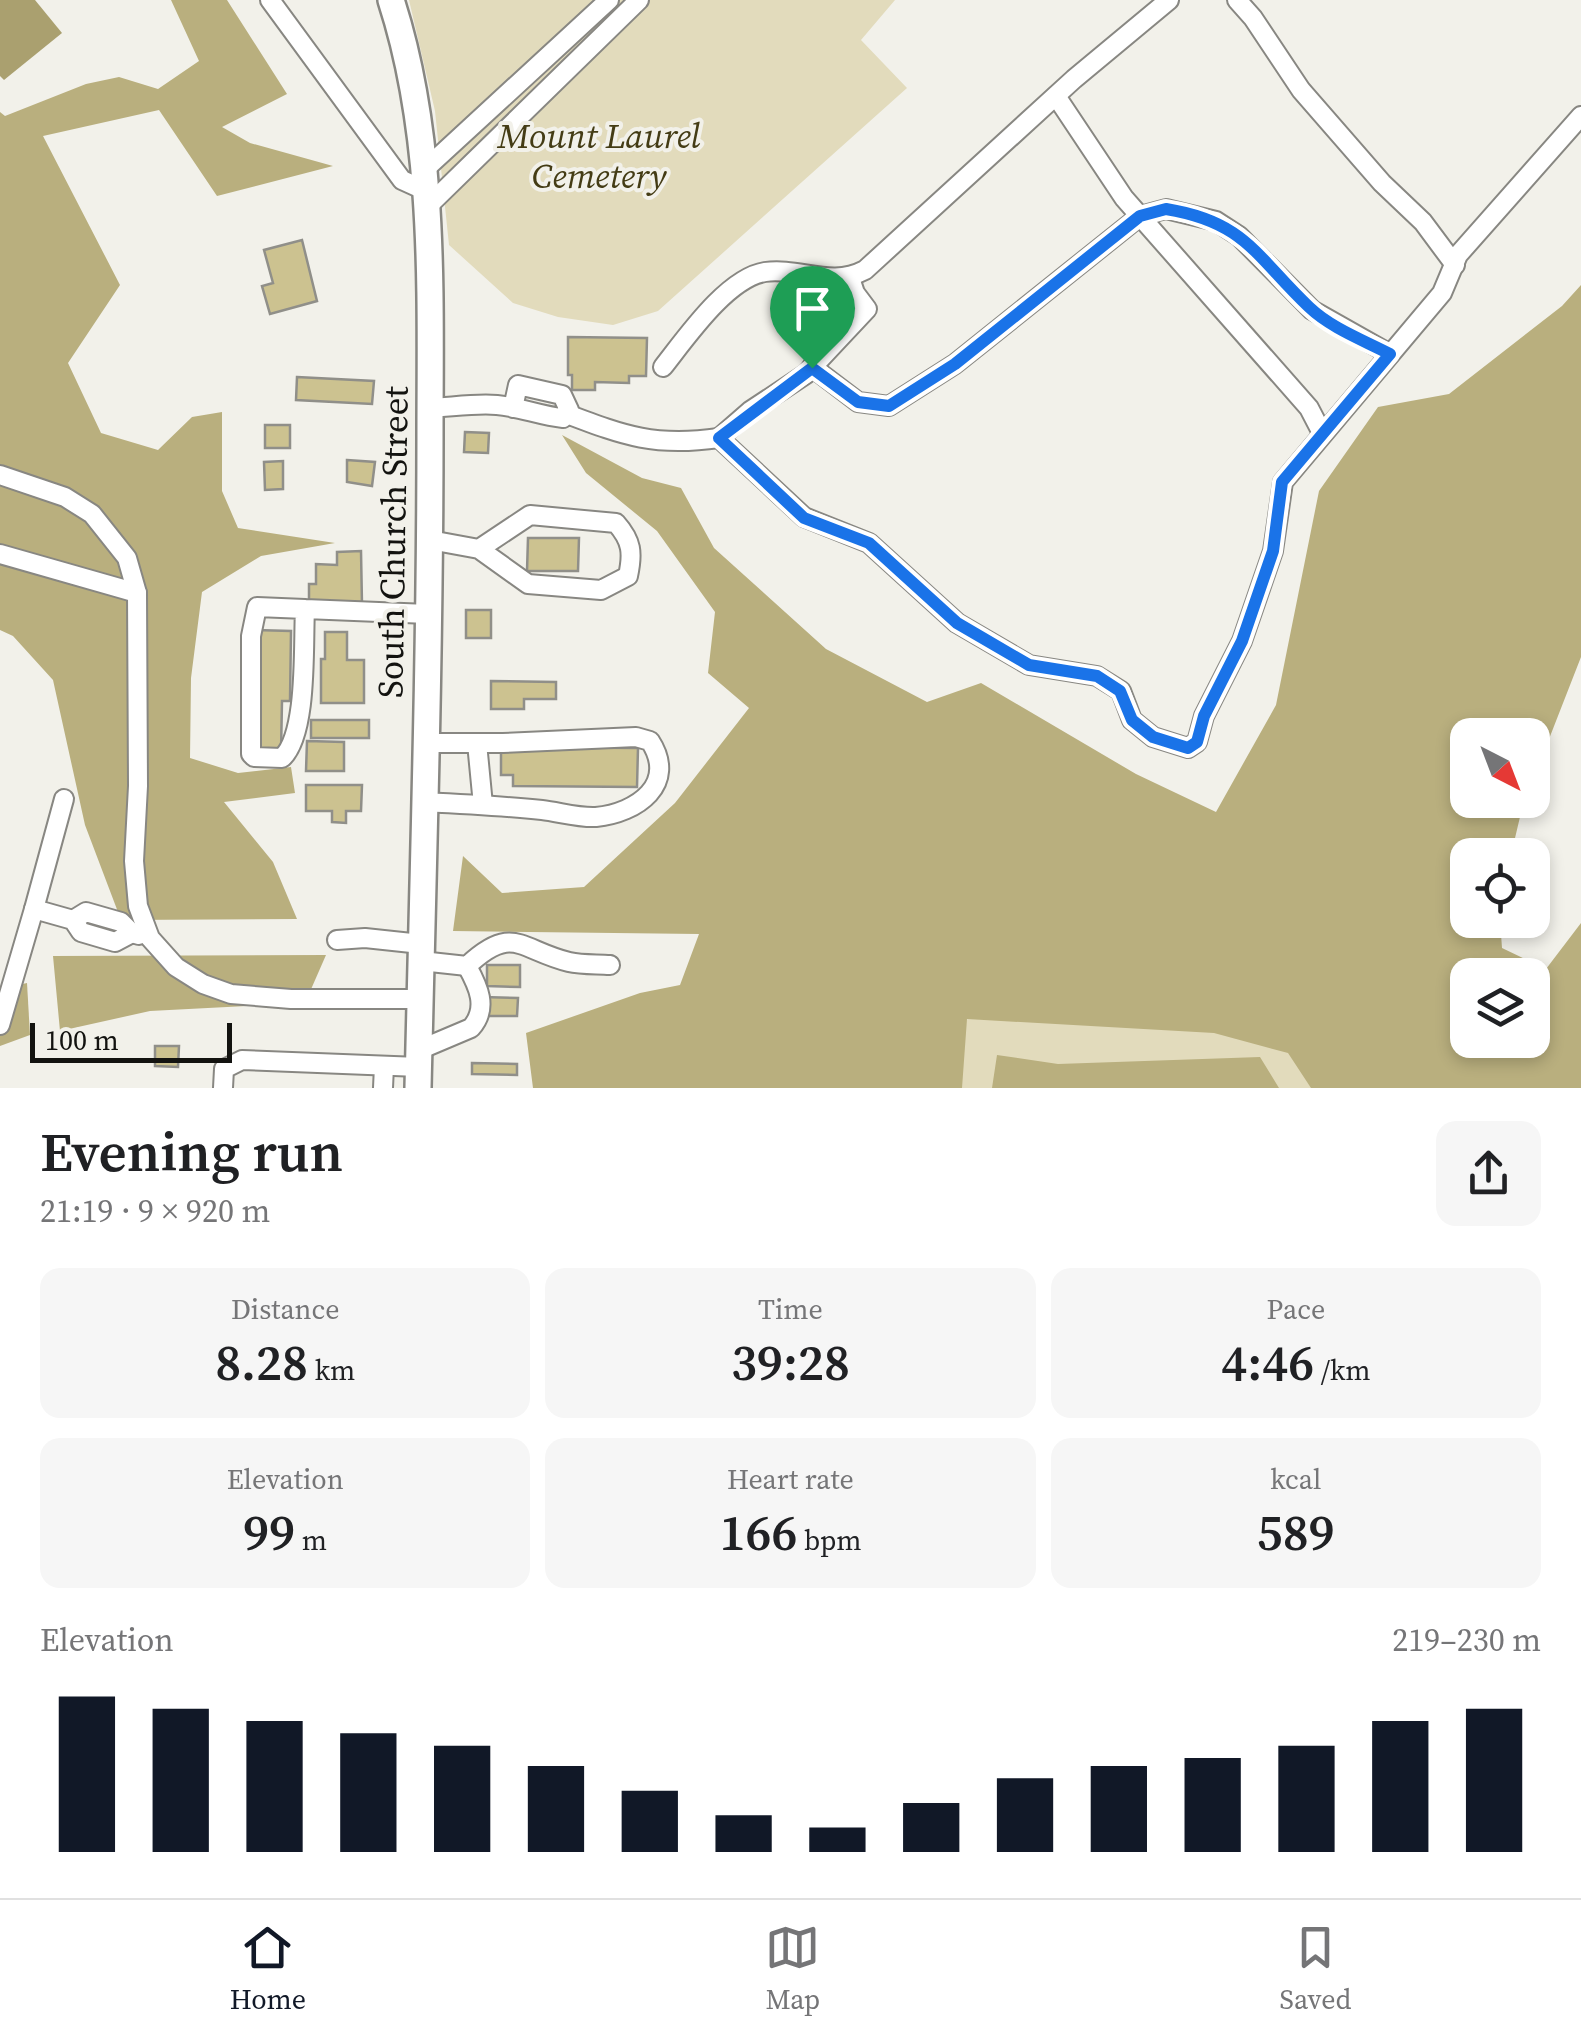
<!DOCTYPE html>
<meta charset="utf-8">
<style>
body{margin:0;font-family:"Source Serif 4",serif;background:#f6f6f6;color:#202124;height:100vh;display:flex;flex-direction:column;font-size:38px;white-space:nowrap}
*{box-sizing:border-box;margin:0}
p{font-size:32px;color:#757577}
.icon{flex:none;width:55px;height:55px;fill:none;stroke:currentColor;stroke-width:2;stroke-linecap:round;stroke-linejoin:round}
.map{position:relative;height:1088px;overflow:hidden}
.drawer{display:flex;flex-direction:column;background:#fff;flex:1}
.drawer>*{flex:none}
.needle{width:65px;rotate:138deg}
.controls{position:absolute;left:1450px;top:718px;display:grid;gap:20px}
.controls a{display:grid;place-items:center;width:100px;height:100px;border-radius:20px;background:#fff;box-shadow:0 5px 15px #0003;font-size:50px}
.scale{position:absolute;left:30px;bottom:25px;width:202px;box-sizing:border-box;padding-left:10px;border:5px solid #131310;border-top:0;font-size:28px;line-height:35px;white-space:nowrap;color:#131310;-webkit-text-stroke:8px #f2f1ea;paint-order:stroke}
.pin{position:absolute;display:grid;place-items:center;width:85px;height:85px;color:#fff;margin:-102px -42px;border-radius:50% 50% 50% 0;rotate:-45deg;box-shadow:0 0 10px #0007}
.pin .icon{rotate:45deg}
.round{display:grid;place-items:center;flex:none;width:105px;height:105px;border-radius:20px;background:#f6f6f6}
.head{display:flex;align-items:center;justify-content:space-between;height:170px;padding:0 40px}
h1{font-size:55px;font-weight:600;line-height:75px}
.figures{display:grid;grid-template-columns:repeat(3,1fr);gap:15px;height:170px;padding:10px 40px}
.figures div{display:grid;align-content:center;border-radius:20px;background:#f6f6f6;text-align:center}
.figures b{font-size:50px;font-weight:600}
.figures small{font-size:28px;font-weight:400}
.figures p{font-size:28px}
.chart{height:280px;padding:20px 40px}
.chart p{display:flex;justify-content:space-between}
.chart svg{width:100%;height:180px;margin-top:10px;stroke:#111827;stroke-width:6}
.menu{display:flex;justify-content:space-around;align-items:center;height:140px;border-top:2px solid #e0e0e0;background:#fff;font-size:28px;color:#757577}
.menu a{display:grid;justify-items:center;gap:5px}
.menu .on{color:#111827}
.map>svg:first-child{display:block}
.green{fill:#e2dbbc}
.forest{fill:#b9af7e;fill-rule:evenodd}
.water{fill:#aaa06f}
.building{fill:#ccc290;stroke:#908f89;stroke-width:2.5}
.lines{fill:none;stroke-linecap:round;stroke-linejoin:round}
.minor-casing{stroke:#888782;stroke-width:22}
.highway-casing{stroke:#888782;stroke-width:30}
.minor{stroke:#fff;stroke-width:18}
.highway{stroke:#fff;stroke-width:25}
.route-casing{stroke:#fff;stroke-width:20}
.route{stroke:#1a73e8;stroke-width:12}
.labels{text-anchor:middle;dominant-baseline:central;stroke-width:8;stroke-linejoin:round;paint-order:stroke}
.park-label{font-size:35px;font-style:italic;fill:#443c15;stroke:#f2f1ea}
.street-label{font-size:35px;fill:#131310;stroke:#f2f1ea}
</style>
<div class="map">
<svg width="1581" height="1088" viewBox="0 0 1581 1088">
<rect width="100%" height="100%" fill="#f2f1ea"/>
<g class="green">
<path d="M409,0H895L861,40L907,88L658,311L613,325L558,317L513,303L449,245L435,111Z"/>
<path d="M1043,925L1456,1088H912Z"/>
</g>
<g class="forest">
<path d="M171,0H227L287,94L222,127L250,143L333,166L217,196L159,110L43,136L120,285L68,363L101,433L158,450L192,417L222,412V491L238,528L335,543L261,556L202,592L191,678L190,758L238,773L291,767L295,793L224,802L273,862L297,919L121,920L85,825L53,680L13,636L0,630V112L5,116L86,84L119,77L158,89L199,61Z"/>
<path d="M1581,285V657L1533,780L1532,735H1468V800H1524L1511,855H1468V920H1500L1502,948L1546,969L1581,923V1088H1311L1288,1053L1214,1033L967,1019L962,1088H533L526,1033L640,993L680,985L699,934L453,931L463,856L502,893L584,887L675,803L749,708L708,673L715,612L657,531L586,473L562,435L642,478L681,488L714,548L826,649L927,702L981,683L1136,774L1216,812L1276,705L1319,491L1378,407L1449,394L1562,306ZM1532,975V1040H1468V975Z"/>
<path d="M326,955L305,1003L150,1011L60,1031L53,956Z"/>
<path d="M27,983L30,1035L0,1046V989Z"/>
<path d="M997,1055L1058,1064L1260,1057L1279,1088H992Z"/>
</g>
<path class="water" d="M0,0H35L62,33L4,80L0,76Z"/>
<g class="building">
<path d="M302,240L317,301L270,314L262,286L273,283L264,250Z"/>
<path d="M568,337L647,338L646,376H629V383L595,382V390H572V375H568Z"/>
<path d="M297,377L374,381L372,404L296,400Z"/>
<rect x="265" y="425" width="25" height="23"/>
<path d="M465,432L489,433L488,453L464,452Z"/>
<path d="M347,460L375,462L372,486L347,482Z"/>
<path d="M283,461V489L265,490L264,462Z"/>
<path d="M528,538H579L578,571H527Z"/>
<path d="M361,551L362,604L309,605V584H316V564L337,565V552Z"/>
<rect x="466" y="610" width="25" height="28"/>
<path d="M255,630L291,631L290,701H282L281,753H254Z"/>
<path d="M325,632H347V660H364V703H321V659H325Z"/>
<path d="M491,681L556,682V699H524V709H491Z"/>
<rect x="311" y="720" width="58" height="18"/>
<path d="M307,741L344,742V771H306Z"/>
<path d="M501,747L638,748L637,787L513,786V775H501Z"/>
<path d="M306,785H362L361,811H346V823L332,822V811H306Z"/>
<path d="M487,965H520V987L487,986Z"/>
<path d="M482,997L518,998L517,1016H482Z"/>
<path d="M155,1046H179L178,1067L155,1066Z"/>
<path d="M472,1063L517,1064V1075L472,1074Z"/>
</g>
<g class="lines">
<g class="minor-casing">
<g id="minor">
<path d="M270,0L402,180L424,190"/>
<path d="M1237,0L1253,18L1301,90L1382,183L1423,222L1455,265"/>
<path d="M1056,96L1124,198L1309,408L1322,433"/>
<path d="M422,172L609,0"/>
<path d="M425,209L639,0"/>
<path d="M663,367C686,338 727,278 765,272C800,267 831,288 865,270L1074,79L1169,0"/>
<path d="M812,367L858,402L889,406L955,364L1140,216L1166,209L1216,221L1239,236L1312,310L1390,354"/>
<path d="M430,408C452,407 476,403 497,405C520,407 541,416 563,418L569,410L562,395L518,385L513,408"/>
<path d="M567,414C625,436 655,447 719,438L804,517L869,543L957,623L1029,665L1097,676L1121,691L1132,720L1153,737L1188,748L1197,742L1204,716L1242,641L1273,551L1283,482L1442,293L1458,255L1581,116"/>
<path d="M719,438L750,411L806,374L867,309L855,293L850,278"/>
<path d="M0,475L65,497L92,514L127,558L137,593L138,786L134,861L138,906L150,938L176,967L203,984L231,994L291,999H420"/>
<path d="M430,540L479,549L528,584L601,590L628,576C633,553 632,541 616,523L530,515L479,549"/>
<path d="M0,554L137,593"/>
<path d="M305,609L257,607L251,636V754L254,757L282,758C308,734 303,645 305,609L428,614"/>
<path d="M477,743L483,805"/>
<path d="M424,802C464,804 503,806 542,810C559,812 579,818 596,817C637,813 678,784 650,741L636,737L503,743H425"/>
<path d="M34,909L64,799"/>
<path d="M73,920L86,912L121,922L132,933L139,935"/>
<path d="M337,940L365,938L421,944"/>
<path d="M421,961L467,966C513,923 520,950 569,962C582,965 597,964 610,965"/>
<path d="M0,1025L34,909L73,920L81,932L115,942L132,933"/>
<path d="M419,1050L471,1028C489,1008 478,986 467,966"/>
<path d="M223,1088L224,1069L242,1060L419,1067"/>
<path d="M383,1088L384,1066"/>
</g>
</g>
<g class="highway-casing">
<path id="highway" d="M391,0C436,138 430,293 430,436C430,653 423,871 418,1088"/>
</g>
<use href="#minor" class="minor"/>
<use href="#highway" class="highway"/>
</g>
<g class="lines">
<g class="route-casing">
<path id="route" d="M1166,209C1246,222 1256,257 1309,307C1331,328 1363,340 1390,354L1282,482L1273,551L1242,641L1204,716L1197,742L1188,748L1153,737L1132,720L1120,691L1097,676L1029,665L957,623L869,543L804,518L719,438L812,368L858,402L889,406L955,364L1140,216Z"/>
</g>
<use href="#route" class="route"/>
</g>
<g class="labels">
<g class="park-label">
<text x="599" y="136">Mount Laurel<tspan x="599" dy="40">Cemetery</tspan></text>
</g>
<g class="street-label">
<text transform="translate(393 542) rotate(-89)">South Church Street</text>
</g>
</g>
</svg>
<div class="controls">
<a><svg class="needle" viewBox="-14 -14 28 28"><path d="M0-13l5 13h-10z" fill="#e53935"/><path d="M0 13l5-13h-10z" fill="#757577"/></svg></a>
<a><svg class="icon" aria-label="locate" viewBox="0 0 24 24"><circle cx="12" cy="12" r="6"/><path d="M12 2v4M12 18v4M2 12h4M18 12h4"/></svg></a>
<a><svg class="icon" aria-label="layers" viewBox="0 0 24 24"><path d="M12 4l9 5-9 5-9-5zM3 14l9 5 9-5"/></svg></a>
</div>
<div class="scale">100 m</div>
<div class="pin" style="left:812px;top:368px;background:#1e9e55"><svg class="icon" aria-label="arrive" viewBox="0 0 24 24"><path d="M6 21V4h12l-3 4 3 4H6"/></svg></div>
</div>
<section class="drawer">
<div class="head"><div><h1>Evening run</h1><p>21:19 · 9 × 920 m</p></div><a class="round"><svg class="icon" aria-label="share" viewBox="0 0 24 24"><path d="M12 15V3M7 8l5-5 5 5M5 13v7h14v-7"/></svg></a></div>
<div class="figures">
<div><p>Distance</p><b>8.28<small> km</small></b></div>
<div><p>Time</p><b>39:28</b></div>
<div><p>Pace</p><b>4:46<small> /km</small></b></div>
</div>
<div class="figures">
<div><p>Elevation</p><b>99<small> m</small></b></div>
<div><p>Heart rate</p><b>166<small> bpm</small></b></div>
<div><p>kcal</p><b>589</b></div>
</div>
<div class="chart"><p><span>Elevation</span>219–230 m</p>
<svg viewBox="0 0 160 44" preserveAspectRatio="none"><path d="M5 44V6M15 44V9M25 44V12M35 44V15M45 44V18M55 44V23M65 44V29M75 44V35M85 44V38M95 44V32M105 44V26M115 44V23M125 44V21M135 44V18M145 44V12M155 44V9"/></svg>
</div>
</section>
<nav class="menu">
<a class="on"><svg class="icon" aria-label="home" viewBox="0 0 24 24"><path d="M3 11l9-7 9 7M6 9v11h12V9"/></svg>Home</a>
<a><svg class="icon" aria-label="map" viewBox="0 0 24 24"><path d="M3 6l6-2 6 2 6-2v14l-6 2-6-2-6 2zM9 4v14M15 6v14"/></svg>Map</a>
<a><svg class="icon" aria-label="saved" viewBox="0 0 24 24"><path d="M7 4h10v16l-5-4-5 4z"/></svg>Saved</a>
</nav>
